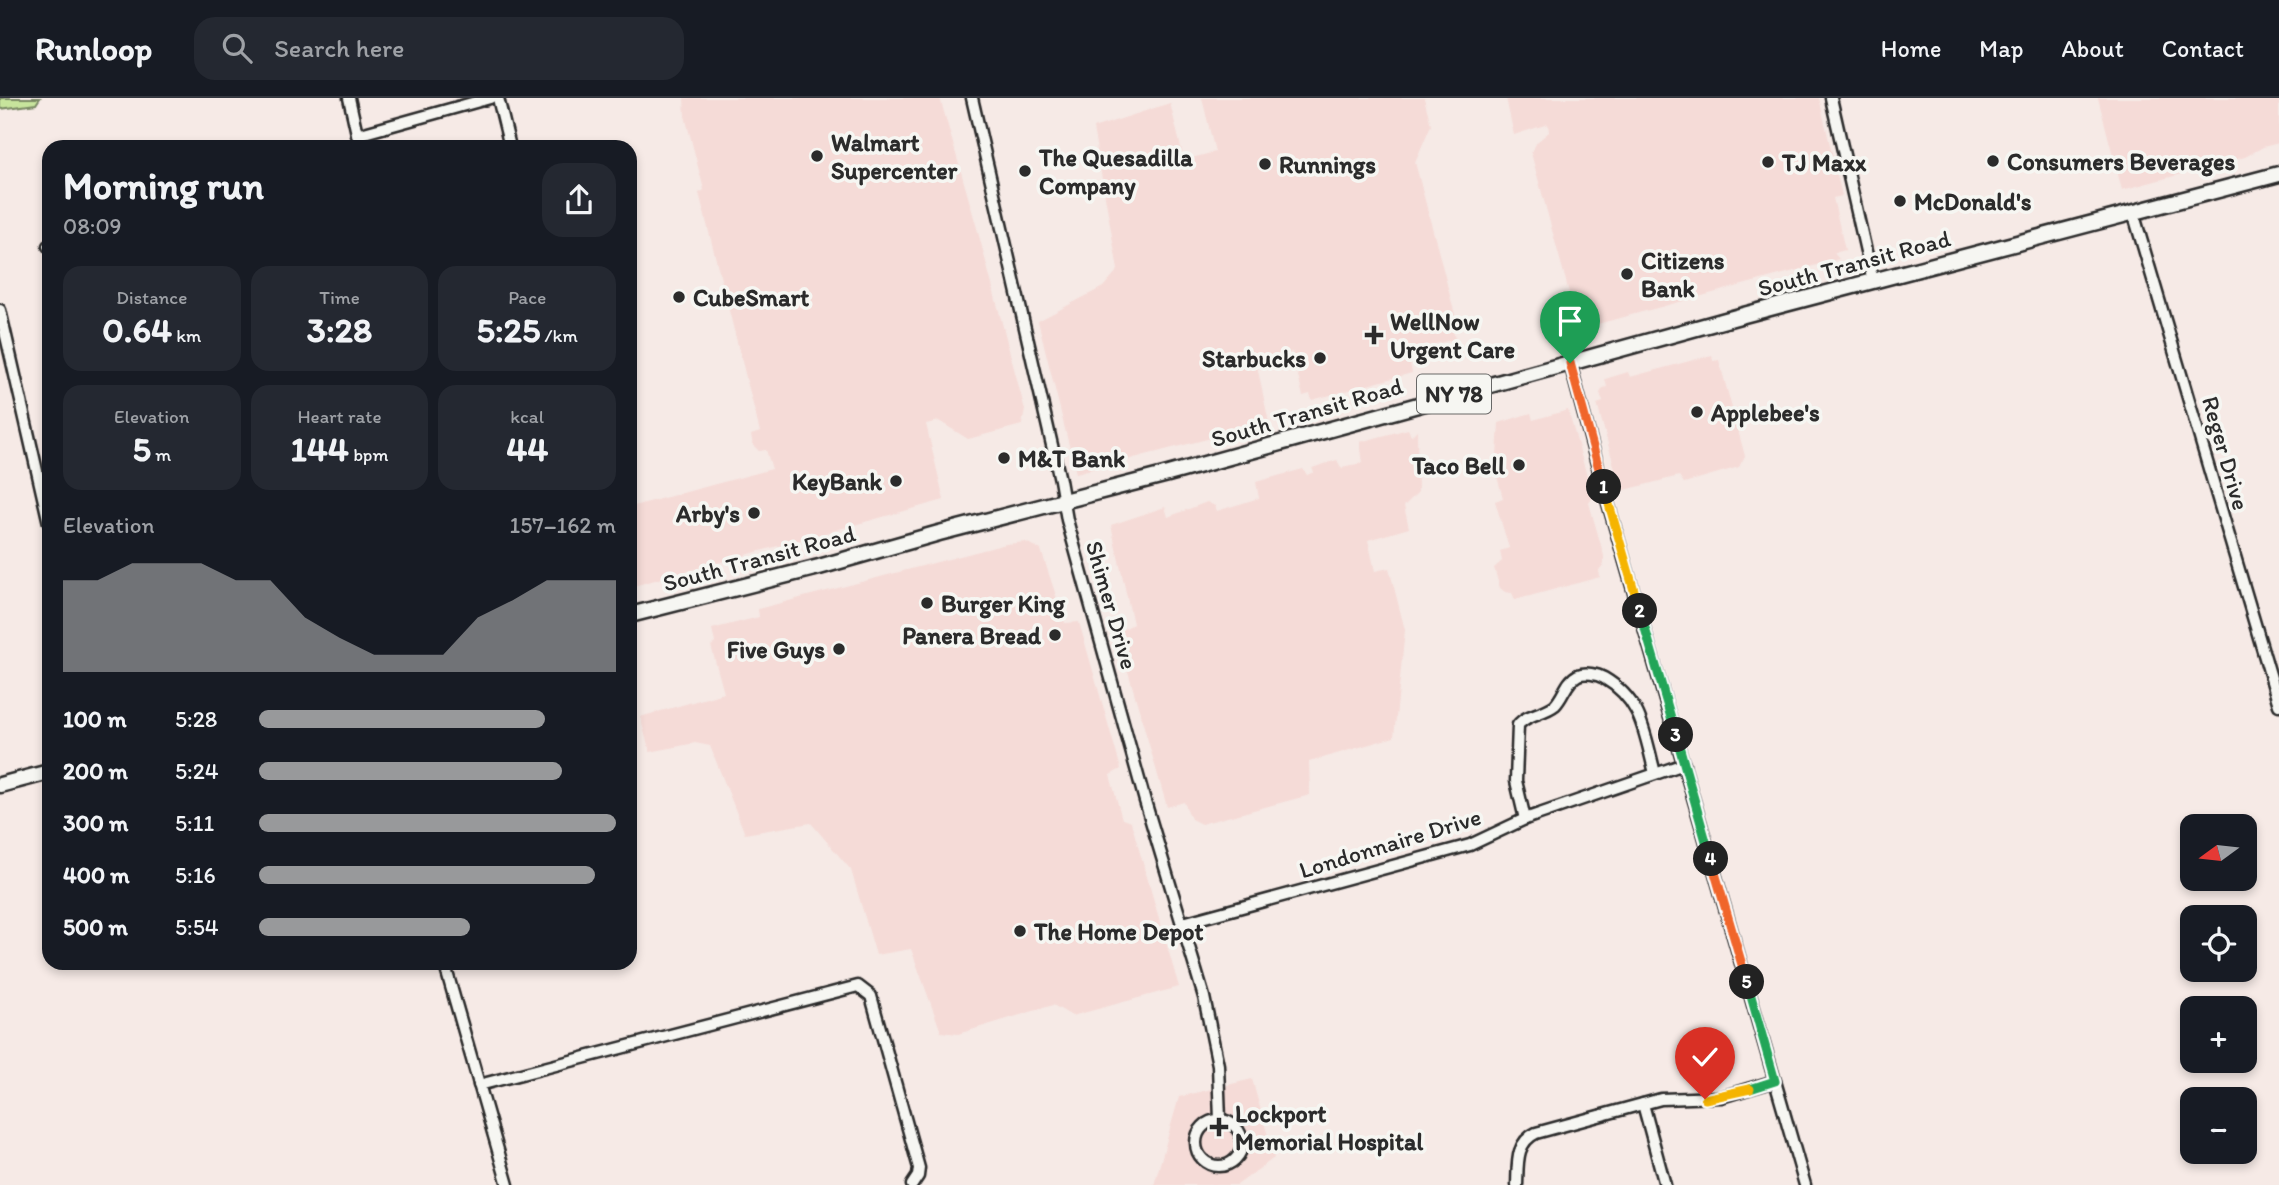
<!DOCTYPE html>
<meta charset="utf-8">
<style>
body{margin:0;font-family:Itim,sans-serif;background:#242831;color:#f1f3f6;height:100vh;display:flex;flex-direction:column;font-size:26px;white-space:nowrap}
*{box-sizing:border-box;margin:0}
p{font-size:23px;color:#9ea1a6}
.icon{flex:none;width:38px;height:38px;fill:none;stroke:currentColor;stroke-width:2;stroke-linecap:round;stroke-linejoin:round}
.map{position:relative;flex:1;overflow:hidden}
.details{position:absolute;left:42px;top:42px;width:595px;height:830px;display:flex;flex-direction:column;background:#171b24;border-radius:21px;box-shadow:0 4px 10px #0003}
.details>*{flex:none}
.needle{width:46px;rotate:255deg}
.tools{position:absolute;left:2180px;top:716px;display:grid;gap:14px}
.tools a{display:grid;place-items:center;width:77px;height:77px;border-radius:14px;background:#171b24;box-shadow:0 4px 10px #0003;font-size:35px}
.pin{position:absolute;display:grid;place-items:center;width:60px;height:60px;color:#fff;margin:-72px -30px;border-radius:50% 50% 50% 0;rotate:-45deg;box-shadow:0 0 7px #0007}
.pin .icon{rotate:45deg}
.km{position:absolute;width:35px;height:35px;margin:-18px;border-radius:50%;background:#222;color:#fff;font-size:19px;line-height:35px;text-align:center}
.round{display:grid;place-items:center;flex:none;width:74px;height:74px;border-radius:21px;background:#242831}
.summary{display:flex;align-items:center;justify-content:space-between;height:119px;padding:0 21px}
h1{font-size:38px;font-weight:800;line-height:52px}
.figures{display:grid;grid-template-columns:repeat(3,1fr);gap:10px;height:119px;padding:7px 21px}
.figures div{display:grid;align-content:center;border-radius:18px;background:#242831;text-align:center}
.figures b{font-size:35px;font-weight:800}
.figures small{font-size:19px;font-weight:400}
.figures p{font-size:19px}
.chart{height:196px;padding:14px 21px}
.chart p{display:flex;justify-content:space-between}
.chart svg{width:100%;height:126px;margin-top:7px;fill:#98999b;opacity:.7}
ul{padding:0 21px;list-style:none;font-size:23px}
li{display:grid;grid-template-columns:112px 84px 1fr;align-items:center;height:52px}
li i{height:18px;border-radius:9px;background:#98999b}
header{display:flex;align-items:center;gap:42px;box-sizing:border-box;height:98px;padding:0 35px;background:#171b24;border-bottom:2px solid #363941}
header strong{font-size:33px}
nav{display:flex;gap:38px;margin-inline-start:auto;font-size:24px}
.search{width:490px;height:63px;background:#242831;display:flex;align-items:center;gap:18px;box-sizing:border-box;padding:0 24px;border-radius:21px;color:#9ea1a6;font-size:26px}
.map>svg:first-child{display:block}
.built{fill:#f5dbd7}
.green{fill:#c7e49c;stroke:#798864;stroke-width:2}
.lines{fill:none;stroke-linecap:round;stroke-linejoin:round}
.minor-casing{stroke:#2b2b2b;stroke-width:15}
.highway-casing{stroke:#2b2b2b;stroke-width:19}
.minor{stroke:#f6f6f2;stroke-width:10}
.highway{stroke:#f6f6f2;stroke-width:14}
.split-1-casing{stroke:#fff;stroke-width:14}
.split-2-casing{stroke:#fff;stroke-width:14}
.split-3-casing{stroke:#fff;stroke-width:14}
.split-4-casing{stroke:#fff;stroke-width:14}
.split-5-casing{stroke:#fff;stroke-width:14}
.split-6-casing{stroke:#fff;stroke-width:14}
.split-7-casing{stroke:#fff;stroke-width:14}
.split-1{stroke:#f0652b;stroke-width:9}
.split-2{stroke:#f5b400;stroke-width:9}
.split-3{stroke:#22a559;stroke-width:9}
.split-4{stroke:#22a559;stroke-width:9}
.split-5{stroke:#f0652b;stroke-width:9}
.split-6{stroke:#22a559;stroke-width:9}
.split-7{stroke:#f5b400;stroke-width:9}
.poi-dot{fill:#2b2b2b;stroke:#f6f6f2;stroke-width:2.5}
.labels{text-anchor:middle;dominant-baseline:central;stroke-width:7;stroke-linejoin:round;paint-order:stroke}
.shield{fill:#f6f6f2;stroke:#686867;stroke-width:2}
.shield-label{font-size:23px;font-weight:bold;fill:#2b2b2b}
.poi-label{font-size:24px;font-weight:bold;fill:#2b2b2b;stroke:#f6f6f2;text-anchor:start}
.street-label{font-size:24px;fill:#2b2b2b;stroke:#f6f6f2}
</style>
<header>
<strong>Runloop</strong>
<div class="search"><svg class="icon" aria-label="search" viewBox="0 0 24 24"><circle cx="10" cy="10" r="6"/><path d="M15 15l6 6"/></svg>Search here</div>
<nav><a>Home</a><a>Map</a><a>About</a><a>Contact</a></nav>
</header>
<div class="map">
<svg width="2279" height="1087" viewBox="0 0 2279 1087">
<rect width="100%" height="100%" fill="#f6eae6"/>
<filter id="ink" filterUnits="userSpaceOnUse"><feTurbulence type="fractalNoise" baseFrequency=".0143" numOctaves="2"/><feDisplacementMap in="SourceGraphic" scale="14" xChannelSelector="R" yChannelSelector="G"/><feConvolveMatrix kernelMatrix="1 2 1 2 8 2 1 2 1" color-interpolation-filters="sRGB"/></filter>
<g filter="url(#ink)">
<g class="built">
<path d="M684,0H940L977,130L1025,312L1022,327L968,341L939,323L926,326L944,402L630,489V409L772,371L766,352L759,353L753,347L751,337L760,334L699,95L704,92L685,18Z"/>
<path d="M1202,0H1424L1431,27L1415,64L1459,232L1453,233L1455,241L1415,251L1417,262L1410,265L1412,275L1312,302L1310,296L1303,298L1292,254L1256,263L1269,325L1076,375L1038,223L1103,189L1118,172L1093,30L1170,5L1184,62L1215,54Z"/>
<path d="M1506,0H1819L1842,98L1833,100L1845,152L1834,155L1839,161L1579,231L1531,55L1537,44L1549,34L1548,26L1514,37Z"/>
<path d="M2098,0H2279V45L2263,49L2245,59L2122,92Z"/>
<path d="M1712,257L1713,263L1719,262L1745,358L1739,369L1684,385L1679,378L1621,393L1597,306L1603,304L1600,295L1603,290L1607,289L1605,281L1628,274L1630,279Z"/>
<path d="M1568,312L1593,399L1589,405L1604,458V466L1599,472L1600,479L1515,502L1512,495L1505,494L1500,490L1494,470L1502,463L1500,453L1509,450L1495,403L1503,400L1496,375L1499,325L1531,315L1533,322Z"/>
<path d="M1408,331L1411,338L1417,332L1418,394L1404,408L1409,430L1368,442L1375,473L1389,470L1405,532L1394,639L1309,664L1310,697L1201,726L1191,721L1184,704L1167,709L1117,535L1133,526L1111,427L1165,409L1168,419L1207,404L1215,408L1217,413L1259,400L1256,384L1303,371L1307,377L1314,374L1312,370L1337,362L1342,371L1346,368L1363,365L1360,344Z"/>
<path d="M1026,444L1041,452L1065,525L1079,524L1121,671L1110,677L1122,721L1131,724L1179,889L1072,918L1053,907L958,936L941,934L911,851L876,857L851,772L811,725L745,736L710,648L695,645L650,654L640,619L724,595L711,548L715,545L712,531L759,519L758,511L1006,446Z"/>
<path d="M1252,981L1274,1060L1237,1087H1154L1179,999Z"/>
</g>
<path class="green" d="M0,0H40L36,6L0,11Z"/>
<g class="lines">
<g class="minor-casing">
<g id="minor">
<path d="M349,0L360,49"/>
<path d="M498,0L510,49"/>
<path d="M972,0L1060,382L1067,422L1145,703L1204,899L1218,967L1220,1022"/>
<path d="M1831,0L1873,184"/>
<path d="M357,37L490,0"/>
<path d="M2133,114L2279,607"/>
<path d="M48,148H49"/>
<path d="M0,212L49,425"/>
<path d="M1570,265L1603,388L1805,1087"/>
<path d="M1525,721L1516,683L1518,627C1526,616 1544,616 1555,607C1564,598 1566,583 1578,577C1585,574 1597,576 1604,580C1643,603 1644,635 1655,675"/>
<path d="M1183,825L1470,747L1525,721L1684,666"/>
<path d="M444,864L508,1087"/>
<path d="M479,987L858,888L871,898L919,1070L918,1078L912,1087"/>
<path d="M1643,1006L1665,1087"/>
<circle cx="1219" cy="1045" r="23"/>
<path d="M1517,1087C1518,1067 1515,1045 1536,1035L1661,1001L1721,999L1775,983"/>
</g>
</g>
<g class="highway-casing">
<g id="highway">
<path d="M630,517L819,469L939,435L1168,376L1740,218L2279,76"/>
<path d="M0,687L49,674"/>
</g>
</g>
<use href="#minor" class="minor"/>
<use href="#highway" class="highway"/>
</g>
</g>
<g class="lines" filter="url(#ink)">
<g class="split-1-casing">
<path id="split-1" d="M1570,265L1604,389"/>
</g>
<g class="split-2-casing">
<path id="split-2" d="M1604,389L1640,513"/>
</g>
<g class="split-3-casing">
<path id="split-3" d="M1640,513L1676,637"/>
</g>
<g class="split-4-casing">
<path id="split-4" d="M1676,637L1711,761"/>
</g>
<g class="split-5-casing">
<path id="split-5" d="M1711,761L1747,884"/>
</g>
<g class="split-6-casing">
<path id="split-6" d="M1747,884L1775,983L1750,991"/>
</g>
<g class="split-7-casing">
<path id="split-7" d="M1705,1001L1750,991"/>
</g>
<use href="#split-1" class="split-1"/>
<use href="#split-2" class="split-2"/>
<use href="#split-3" class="split-3"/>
<use href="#split-4" class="split-4"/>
<use href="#split-5" class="split-5"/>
<use href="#split-6" class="split-6"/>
<use href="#split-7" class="split-7"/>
</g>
<g class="poi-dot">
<circle cx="817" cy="58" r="7"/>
<circle cx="1993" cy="63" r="7"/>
<circle cx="1768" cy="64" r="7"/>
<circle cx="1265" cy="66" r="7"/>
<circle cx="1025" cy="73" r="7"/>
<circle cx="1900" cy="103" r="7"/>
<circle cx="1627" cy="176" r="7"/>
<circle cx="679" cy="199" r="7"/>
<path d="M1370.5 226.5h7v7h7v7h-7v7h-7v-7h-7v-7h7z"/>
<circle cx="1320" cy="260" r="7"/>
<circle cx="1697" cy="314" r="7"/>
<circle cx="1004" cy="360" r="7"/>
<circle cx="1519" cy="367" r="7"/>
<circle cx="896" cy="383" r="7"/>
<circle cx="754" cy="415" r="7"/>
<circle cx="927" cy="505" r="7"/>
<circle cx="1055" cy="537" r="7"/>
<circle cx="839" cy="551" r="7"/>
<circle cx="1020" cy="833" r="7"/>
<path d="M1215.5 1018.5h7v7h7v7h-7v7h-7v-7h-7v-7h7z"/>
</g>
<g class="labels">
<rect class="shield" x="1417" y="276.5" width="74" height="39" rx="5"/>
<g class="shield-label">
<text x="1454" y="296">NY 78</text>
</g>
<g class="poi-label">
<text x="831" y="44">Walmart<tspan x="831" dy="28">Supercenter</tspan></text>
<text x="1039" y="59">The Quesadilla<tspan x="1039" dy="28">Company</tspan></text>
<text x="2007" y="63">Consumers Beverages</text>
<text x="1782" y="64">TJ Maxx</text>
<text x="1279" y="66">Runnings</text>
<text x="1914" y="103">McDonald's</text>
<text x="1641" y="162">Citizens<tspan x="1641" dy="28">Bank</tspan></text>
<text x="693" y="199">CubeSmart</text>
<text x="1390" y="223">WellNow<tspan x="1390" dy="28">Urgent Care</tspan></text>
<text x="1306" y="260" text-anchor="end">Starbucks</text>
<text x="1711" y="314">Applebee's</text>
<text x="1018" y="360">M&amp;T Bank</text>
<text x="1505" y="367" text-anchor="end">Taco Bell</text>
<text x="882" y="383" text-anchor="end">KeyBank</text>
<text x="740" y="415" text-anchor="end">Arby's</text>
<text x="941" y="505">Burger King</text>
<text x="1041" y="537" text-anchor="end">Panera Bread</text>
<text x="825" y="551" text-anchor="end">Five Guys</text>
<text x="1034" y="833">The Home Depot</text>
<text x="1235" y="1015">Lockport<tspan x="1235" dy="28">Memorial Hospital</tspan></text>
</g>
<g class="street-label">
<text transform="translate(1854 165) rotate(-15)">South Transit Road</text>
<text transform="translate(1307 314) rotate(-16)">South Transit Road</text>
<text transform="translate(2226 355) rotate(74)">Reger Drive</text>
<text transform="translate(759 460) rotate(-15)">South Transit Road</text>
<text transform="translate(1112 507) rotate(74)">Shimer Drive</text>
<text transform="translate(1390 745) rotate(-17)">Londonnaire Drive</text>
</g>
</g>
</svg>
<div class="tools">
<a><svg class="needle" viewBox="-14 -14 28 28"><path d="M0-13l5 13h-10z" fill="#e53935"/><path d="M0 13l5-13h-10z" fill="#9ea1a6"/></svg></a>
<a><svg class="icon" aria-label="locate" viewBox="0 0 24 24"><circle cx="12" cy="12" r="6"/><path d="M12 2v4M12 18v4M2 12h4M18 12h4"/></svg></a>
<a>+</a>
<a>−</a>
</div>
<div class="pin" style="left:1570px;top:265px;background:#1e9e55"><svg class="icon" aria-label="arrive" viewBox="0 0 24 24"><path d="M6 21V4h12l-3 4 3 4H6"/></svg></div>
<div class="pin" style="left:1705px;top:1001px;background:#d93025"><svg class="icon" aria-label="check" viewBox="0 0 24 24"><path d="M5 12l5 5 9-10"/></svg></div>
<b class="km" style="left:1604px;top:389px">1</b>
<b class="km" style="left:1640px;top:513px">2</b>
<b class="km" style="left:1676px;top:637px">3</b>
<b class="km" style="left:1711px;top:761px">4</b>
<b class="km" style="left:1747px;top:884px">5</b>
<section class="details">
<div class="summary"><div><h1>Morning run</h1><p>08:09</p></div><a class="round"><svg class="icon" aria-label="share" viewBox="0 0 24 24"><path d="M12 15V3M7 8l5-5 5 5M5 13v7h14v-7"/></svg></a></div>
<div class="figures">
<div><p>Distance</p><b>0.64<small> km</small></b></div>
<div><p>Time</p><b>3:28</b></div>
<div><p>Pace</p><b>5:25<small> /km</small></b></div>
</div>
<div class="figures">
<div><p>Elevation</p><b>5<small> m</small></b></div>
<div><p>Heart rate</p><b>144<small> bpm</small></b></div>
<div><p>kcal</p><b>44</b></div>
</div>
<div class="chart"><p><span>Elevation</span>157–162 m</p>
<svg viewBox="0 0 160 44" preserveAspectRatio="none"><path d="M0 44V12L10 12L20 6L30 6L40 6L50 12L60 12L70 25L80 32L90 38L100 38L110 38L120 25L130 19L140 12L150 12L160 12V44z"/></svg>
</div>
<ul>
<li><b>100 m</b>5:28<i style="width:80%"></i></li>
<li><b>200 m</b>5:24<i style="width:85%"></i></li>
<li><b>300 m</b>5:11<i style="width:100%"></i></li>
<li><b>400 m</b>5:16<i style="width:94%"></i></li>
<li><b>500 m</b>5:54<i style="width:59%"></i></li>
</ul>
</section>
</div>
